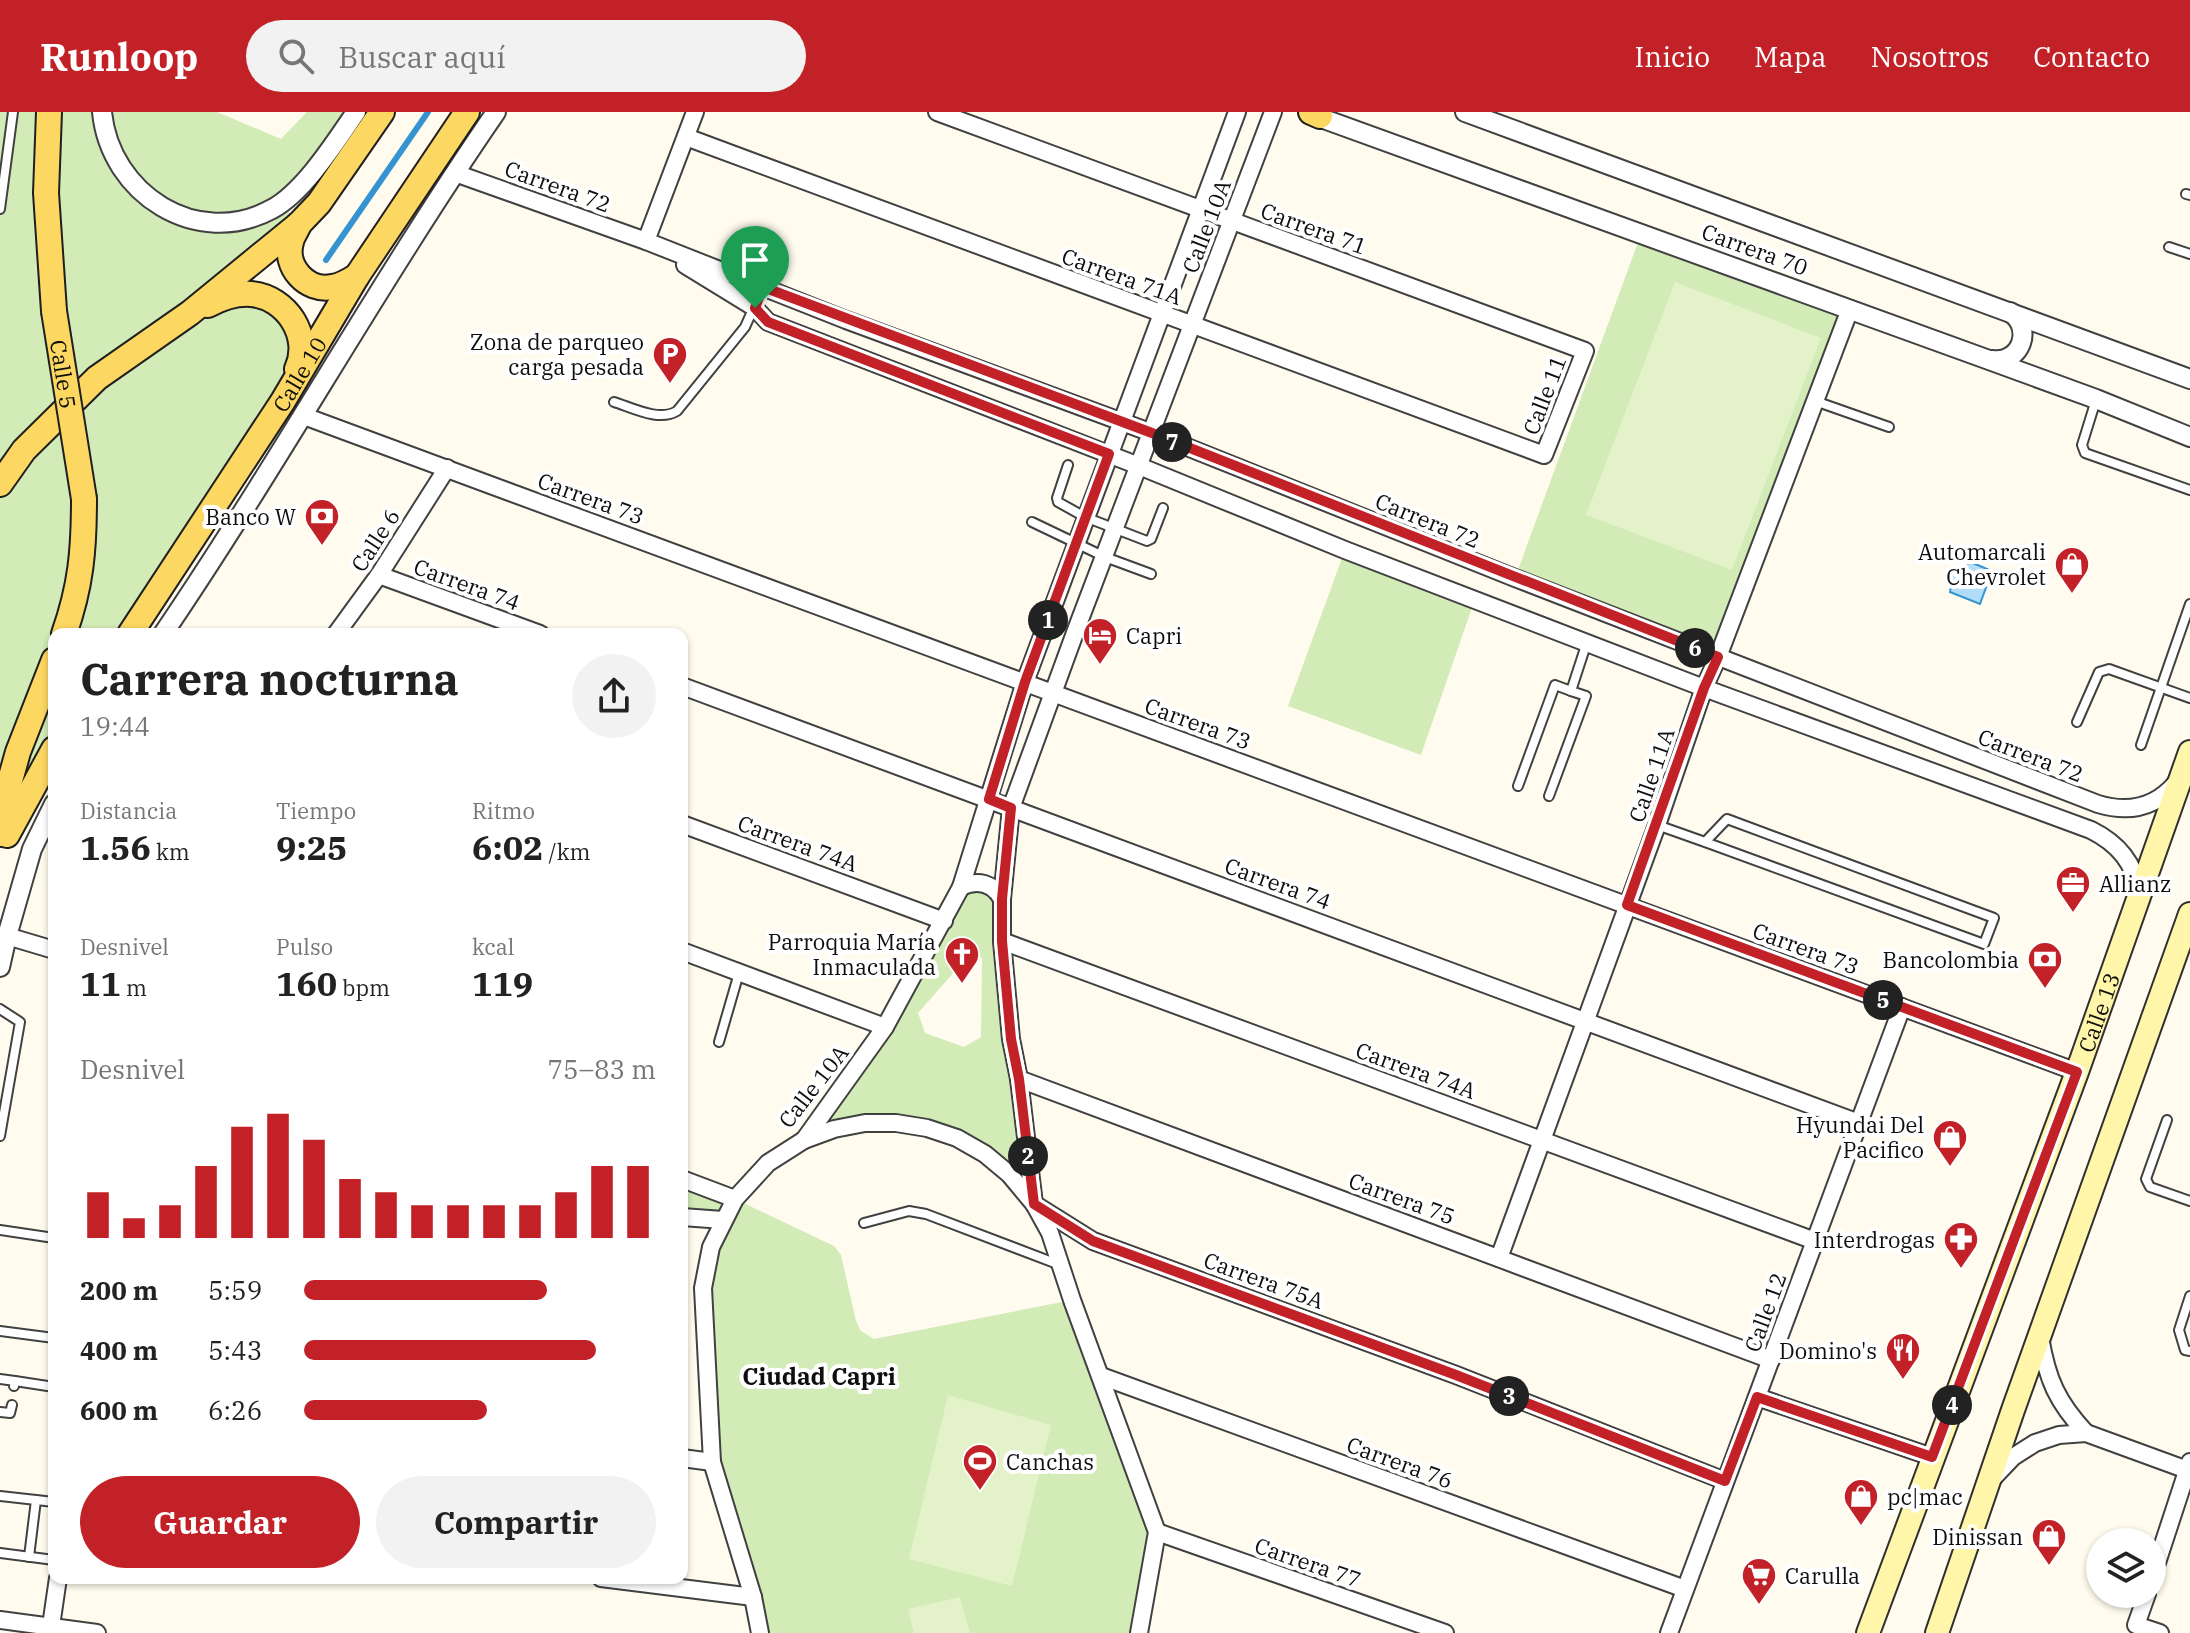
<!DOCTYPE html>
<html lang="es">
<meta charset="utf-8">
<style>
body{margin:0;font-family:"IBM Plex Serif",serif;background:#f2f2f2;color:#222;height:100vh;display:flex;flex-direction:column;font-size:30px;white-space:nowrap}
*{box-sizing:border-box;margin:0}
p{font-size:26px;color:#767676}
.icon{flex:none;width:44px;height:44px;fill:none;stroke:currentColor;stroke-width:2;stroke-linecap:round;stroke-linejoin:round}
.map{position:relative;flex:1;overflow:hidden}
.drawer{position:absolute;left:48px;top:516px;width:640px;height:956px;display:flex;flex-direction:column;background:#fff;border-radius:16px;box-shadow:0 2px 6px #0004}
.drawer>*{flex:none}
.buttons{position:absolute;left:2086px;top:1416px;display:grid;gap:16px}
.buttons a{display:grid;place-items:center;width:80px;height:80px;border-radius:50%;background:#fff;box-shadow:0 2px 6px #0004;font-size:40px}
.pin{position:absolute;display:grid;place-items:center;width:68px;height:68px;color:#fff;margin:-82px -34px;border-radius:50% 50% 50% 0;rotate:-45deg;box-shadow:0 0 8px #0007}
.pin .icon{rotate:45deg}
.km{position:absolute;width:40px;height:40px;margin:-20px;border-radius:50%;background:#222;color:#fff;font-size:22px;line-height:40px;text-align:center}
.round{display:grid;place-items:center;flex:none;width:84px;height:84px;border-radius:42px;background:#f2f2f2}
.headline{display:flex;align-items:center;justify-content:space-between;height:136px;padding:0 32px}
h1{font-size:44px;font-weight:700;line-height:60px}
.stats{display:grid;grid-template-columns:repeat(3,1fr);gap:12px;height:136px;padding:8px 32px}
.stats div{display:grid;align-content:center}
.stats b{font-size:34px;font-weight:700}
.stats small{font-size:22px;font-weight:400}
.stats p{font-size:22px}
.chart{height:224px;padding:16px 32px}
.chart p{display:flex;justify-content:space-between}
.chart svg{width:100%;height:144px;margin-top:8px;stroke:#c22128;stroke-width:6}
.cta{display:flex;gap:16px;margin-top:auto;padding:16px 32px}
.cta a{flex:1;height:92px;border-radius:48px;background:#c22128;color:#fff;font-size:32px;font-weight:700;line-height:92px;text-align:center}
.cta a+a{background:#f2f2f2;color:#222}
ul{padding:0 32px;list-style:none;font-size:26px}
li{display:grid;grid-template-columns:128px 96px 1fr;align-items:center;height:60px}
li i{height:20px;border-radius:10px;background:#c22128}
header{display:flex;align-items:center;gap:48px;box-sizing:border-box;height:112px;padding:0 40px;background:#c22128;color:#fff}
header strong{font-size:38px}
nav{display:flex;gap:44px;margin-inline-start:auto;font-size:28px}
.search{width:560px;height:72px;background:#f2f2f2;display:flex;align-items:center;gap:20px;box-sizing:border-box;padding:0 28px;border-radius:44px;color:#767676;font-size:30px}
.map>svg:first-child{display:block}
.green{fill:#d2ebb7;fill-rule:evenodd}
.pitch{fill:#e3f2c9}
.water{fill:#b2ddf8;stroke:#3693d1;stroke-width:2}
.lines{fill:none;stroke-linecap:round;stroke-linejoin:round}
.stream{stroke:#3693d1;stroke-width:6}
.service-casing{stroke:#414141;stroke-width:12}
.minor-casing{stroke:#414141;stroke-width:20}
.tertiary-casing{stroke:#414141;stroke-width:22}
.secondary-casing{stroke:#303030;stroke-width:26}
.primary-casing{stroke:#1f1f1f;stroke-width:28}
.service{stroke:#fff;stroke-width:8}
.minor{stroke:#fff;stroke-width:16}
.tertiary{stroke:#fff;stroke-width:18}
.secondary{stroke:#fff6aa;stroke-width:22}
.primary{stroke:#fcd761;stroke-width:24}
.primary-bridge-casing{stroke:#1f1f1f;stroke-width:28;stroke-linecap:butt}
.primary-bridge{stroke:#fcd761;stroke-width:24}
.route-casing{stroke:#fff;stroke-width:16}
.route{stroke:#c22128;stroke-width:10}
.labels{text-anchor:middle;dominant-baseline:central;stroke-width:8;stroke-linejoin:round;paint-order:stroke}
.street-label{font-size:22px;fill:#0e0e0e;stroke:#fff}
.poi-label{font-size:22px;fill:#0e0e0e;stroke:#fff;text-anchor:end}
.neighbourhood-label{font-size:24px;font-weight:bold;fill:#0e0e0e;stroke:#fff}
</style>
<header>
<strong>Runloop</strong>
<div class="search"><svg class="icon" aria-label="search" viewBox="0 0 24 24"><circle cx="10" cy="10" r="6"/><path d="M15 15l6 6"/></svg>Buscar aquí</div>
<nav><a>Inicio</a><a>Mapa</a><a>Nosotros</a><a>Contacto</a></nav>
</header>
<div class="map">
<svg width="2190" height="1521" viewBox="0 0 2190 1521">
<rect width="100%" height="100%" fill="#fffcef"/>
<g class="green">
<path d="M0,0H217L281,27L307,0H356L281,91L299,112L194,198L271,188L300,252L130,522H54V637L25,686L0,736Z"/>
<path d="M1641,122L1850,197L1718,545L1515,466Z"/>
<path d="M1345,438L1475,487L1421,643L1288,594Z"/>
<path d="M961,775L994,776L1034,1092L985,1042L896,1011L804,1028L885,915ZM971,841L982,846L981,925L964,935L925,921L918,901Z"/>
<path d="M682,1067L735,1087L834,1134L841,1143L856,1209L861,1219L874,1227L1072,1188L1157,1420L1139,1521H760L712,1350L704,1213L722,1109L682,1105Z"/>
</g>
<g class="pitch">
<path d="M1675,170L1821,226L1732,458L1586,403Z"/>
<path d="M948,1283L1051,1313L1012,1474L909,1447Z"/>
<path d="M960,1485L970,1521H914L908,1497Z"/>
</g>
<path class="water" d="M1968,449L1992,459L1980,492L1950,480L1953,461L1965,463Z"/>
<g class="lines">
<path class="stream" d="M326,148L428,0"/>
<g class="service-casing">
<g id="service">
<path d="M2186,82L2190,83"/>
<path d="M0,97L13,0"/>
<path d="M2169,135L2190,142"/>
<path d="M2096,288L2082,333L2085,341L2190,378"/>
<path d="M1815,289L1889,315"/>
<path d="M614,290C633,296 659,310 677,299L745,215L763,175"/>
<path d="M1068,353L1057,386L1058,390L1085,405L1147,429L1151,427L1163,396"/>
<path d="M1032,410L1105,445L1151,462"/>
<path d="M2077,610L2099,560L2109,557L2190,586"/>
<path d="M2141,633L2190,492"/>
<path d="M1518,674L1555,573L1571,579L1587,530"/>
<path d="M1549,684L1586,584L1571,579"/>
<path d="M1657,713L1705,730L1984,832L1994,806L1727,707L1705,730"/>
<path d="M0,897L20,910L0,1024"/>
<path d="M719,930L739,861"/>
<path d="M2167,1008L2146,1067L2150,1075L2190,1089"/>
<path d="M864,1111L909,1099L926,1102L1060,1153"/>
<path d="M0,1118L54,1126"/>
<path d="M2190,1184L2179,1218L2185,1238L2190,1239"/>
<path d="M0,1219L54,1226"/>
<path d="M0,1267L15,1269L14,1274"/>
<path d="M15,1269L54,1275"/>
<path d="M0,1300L10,1301L12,1293"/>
<path d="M0,1384L54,1390"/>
<path d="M0,1441L54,1448"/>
<path d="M29,1445L36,1388"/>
</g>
</g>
<g class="minor-casing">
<g id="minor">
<path d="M686,25L1544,343L1585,239L937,0"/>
<path d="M455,61L646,129L846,208L1152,321L1515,466L2098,692C2128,701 2155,696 2176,671"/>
<path d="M646,129L695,0"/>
<path d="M685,153L755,196L768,210L1139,354L1345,438L1704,576L2091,718C2119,732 2134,751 2140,782"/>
<path d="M304,304L2077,960"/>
<path d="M379,463L540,522"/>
<path d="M336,522L379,463L447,356"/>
<path d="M682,574L1859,1011"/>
<path d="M682,712L944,809"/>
<path d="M961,775C978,767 993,771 1002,787"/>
<path d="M7,824L54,838"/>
<path d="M1002,829L1815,1129"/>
<path d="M682,839L885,915"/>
<path d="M1019,967L1771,1248"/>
<path d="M804,1028L834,1017L865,1011H896L927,1016L957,1026L985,1042L1009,1062L1034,1092L1093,1129L1456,1263L1725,1369"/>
<path d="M682,1067L735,1087"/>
<path d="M682,1105L723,1108"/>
<path d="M1499,1146L1657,713L1704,576L1718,545L1850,197"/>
<path d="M2040,1225C2047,1267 2057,1290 2086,1321"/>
<path d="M1101,1264L1685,1477"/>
<path d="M1757,1285L1932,1345"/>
<path d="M682,1346L712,1350"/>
<path d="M1993,1366L2013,1345L2035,1331L2059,1323L2086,1321L2190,1359"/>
<path d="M1157,1420L1445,1521"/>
<path d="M601,1466L753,1485"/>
<path d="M2152,1466L2190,1350"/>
<path d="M2147,1482L2136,1513L2160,1521"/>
<path d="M0,1508L97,1521"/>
<path d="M50,1521L58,1466"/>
<path d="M760,1521L753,1485L712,1350L703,1176L711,1135L735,1087L768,1051L804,1028L885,915L961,775L1025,570L1237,0"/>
<path d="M1139,1521L1157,1420L1072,1188L1050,1121L1034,1092L1019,967L1011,927L1002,829V787L1011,696L1076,518L1273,0"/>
<path d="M1669,1521L1902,895"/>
</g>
</g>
<g class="tertiary-casing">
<g id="tertiary">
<path d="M102,0C110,82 197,138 272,97C304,80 336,29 356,0"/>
<path d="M1465,0L2190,267"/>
<path d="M1310,2L1989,248L2096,287L2190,325"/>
<path d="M1992,248C2021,252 2034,216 2010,200"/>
<path d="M163,522C279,351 379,170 496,0"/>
<path d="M0,855L7,824L32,737L54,692"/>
</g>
</g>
<g class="secondary-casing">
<g id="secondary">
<path id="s1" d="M1868,1521L2077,960L2190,640"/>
<path d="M1937,1521L2013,1298L2190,802"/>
</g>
</g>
<g class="primary-casing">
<g id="primary">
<path d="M49,0L46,81L54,199"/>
<path d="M1311,0L1320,4"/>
<path d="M299,112C297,118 292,124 291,130C284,155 307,180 332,175C341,174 349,169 357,164"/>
<path d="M208,193C221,186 237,181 251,182C287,185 312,225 297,257"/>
<path d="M0,372L24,338L97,266L190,201L299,112L319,91L382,0"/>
<path d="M64,522C81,474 84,438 84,387"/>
<path id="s2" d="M130,522L283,289L357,164L467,0"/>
<path d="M0,722L6,683L18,640L54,548"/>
<path d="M7,723L54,637"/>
</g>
</g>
<use href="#service" class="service"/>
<use href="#minor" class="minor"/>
<use href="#tertiary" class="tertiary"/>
<use href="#secondary" class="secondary"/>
<use href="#primary" class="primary"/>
<g class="primary-bridge-casing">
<g id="primary-bridge">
<path id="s3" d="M54,199L84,387"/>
</g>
</g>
<use href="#primary-bridge" class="primary-bridge"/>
</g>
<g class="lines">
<g class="route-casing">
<path id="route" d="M763,175L1152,321L1718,545L1704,576L1627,793L2077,960L1932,1345L1757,1285L1725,1369L1456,1263L1093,1129L1034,1092L1019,967L1011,927L1002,829V787L1011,696L989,687L1025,570L1109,342L768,210L755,196Z"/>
</g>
<use href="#route" class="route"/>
</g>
<defs>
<g id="parking-pin" transform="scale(1.8)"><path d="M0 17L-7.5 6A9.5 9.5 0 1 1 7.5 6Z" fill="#c22128" stroke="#fff"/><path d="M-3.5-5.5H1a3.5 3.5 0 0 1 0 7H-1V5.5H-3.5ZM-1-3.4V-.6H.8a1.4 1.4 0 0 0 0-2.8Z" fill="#fff"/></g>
<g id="bank-pin" transform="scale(1.8)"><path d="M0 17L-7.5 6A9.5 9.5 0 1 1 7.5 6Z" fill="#c22128" stroke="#fff"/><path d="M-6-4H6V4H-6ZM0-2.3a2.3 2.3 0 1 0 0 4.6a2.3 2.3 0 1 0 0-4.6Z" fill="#fff"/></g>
<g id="shop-pin" transform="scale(1.8)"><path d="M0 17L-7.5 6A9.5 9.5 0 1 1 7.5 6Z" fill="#c22128" stroke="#fff"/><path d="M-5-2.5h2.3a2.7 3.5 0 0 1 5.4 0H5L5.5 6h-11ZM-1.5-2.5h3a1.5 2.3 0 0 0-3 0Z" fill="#fff"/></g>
<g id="hotel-pin" transform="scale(1.8)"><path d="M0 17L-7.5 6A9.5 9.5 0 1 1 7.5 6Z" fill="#c22128" stroke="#fff"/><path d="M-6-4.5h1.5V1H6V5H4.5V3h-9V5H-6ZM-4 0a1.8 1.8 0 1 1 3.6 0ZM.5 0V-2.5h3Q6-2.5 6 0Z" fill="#fff"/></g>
<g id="office-pin" transform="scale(1.8)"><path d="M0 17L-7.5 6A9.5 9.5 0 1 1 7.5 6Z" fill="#c22128" stroke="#fff"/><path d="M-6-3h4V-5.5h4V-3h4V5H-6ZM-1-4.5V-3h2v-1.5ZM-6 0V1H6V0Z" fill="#fff"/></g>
<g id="church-pin" transform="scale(1.8)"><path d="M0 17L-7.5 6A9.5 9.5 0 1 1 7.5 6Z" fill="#c22128" stroke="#fff"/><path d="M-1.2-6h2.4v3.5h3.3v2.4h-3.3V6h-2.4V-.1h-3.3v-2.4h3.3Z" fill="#fff"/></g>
<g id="pharmacy-pin" transform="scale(1.8)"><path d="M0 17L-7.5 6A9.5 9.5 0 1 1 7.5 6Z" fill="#c22128" stroke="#fff"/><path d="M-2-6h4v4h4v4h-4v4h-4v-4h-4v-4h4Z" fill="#fff"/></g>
<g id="restaurant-pin" transform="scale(1.8)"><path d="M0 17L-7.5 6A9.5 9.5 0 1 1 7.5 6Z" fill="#c22128" stroke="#fff"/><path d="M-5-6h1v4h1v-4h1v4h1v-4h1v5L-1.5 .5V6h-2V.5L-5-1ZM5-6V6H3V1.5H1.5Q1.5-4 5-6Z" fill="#fff"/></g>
<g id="stadium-pin" transform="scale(1.8)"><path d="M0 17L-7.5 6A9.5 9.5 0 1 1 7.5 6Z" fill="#c22128" stroke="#fff"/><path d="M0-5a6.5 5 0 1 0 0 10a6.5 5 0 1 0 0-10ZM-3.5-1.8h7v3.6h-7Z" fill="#fff"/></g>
<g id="supermarket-pin" transform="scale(1.8)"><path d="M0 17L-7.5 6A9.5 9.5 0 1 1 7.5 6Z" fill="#c22128" stroke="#fff"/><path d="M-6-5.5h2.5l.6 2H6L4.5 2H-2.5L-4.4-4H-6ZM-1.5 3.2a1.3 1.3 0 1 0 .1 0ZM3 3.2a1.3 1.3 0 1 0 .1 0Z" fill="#fff"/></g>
</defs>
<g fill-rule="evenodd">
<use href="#parking-pin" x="670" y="242"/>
<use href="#bank-pin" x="322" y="404"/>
<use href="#shop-pin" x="2072" y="452"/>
<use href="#hotel-pin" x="1100" y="523"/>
<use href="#office-pin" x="2073" y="771"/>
<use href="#church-pin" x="962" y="842"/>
<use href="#bank-pin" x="2045" y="847"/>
<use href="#shop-pin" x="1950" y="1025"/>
<use href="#pharmacy-pin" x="1961" y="1127"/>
<use href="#restaurant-pin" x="1903" y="1238"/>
<use href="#stadium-pin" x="980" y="1349"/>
<use href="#shop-pin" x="1861" y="1384"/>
<use href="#shop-pin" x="2049" y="1424"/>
<use href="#supermarket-pin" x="1759" y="1463"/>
</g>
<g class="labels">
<g class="street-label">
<text transform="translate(558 74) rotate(20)">Carrera 72</text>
<text transform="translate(1206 114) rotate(-69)">Calle 10A</text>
<text transform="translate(1314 116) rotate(20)">Carrera 71</text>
<text transform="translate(1755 137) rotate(20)">Carrera 70</text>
<text transform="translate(1122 164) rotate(20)">Carrera 71A</text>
<text stroke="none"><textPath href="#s2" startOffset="310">Calle 10</textPath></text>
<text stroke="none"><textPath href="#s3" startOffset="64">Calle 5</textPath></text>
<text transform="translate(1544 283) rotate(-69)">Calle 11</text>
<text transform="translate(591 386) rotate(20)">Carrera 73</text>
<text transform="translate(1428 408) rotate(22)">Carrera 72</text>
<text transform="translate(375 428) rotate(-57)">Calle 6</text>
<text transform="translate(467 472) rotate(20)">Carrera 74</text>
<text transform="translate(1198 611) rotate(20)">Carrera 73</text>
<text transform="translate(2031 643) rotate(21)">Carrera 72</text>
<text transform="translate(1651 663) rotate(-71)">Calle 11A</text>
<text transform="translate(798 731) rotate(20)">Carrera 74A</text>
<text transform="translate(1278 771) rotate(20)">Carrera 74</text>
<text transform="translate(1806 836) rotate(20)">Carrera 73</text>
<text stroke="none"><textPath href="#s1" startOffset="662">Calle 13</textPath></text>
<text transform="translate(1416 958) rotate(20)">Carrera 74A</text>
<text transform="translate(813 974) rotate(-52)">Calle 10A</text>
<text transform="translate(1402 1086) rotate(20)">Carrera 75</text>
<text transform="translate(1264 1168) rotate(20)">Carrera 75A</text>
<text transform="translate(1765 1200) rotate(-70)">Calle 12</text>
<text transform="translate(1400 1350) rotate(20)">Carrera 76</text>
<text transform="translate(1308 1450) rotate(19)">Carrera 77</text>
</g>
<g class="poi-label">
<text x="644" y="229">Zona de parqueo<tspan x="644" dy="25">carga pesada</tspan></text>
<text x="296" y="404">Banco W</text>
<text x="2046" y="439">Automarcali<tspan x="2046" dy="25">Chevrolet</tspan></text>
<text x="1126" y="523" text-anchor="start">Capri</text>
<text x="2099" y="771" text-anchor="start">Allianz</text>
<text x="936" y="829">Parroquia María<tspan x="936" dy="25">Inmaculada</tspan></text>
<text x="2019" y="847">Bancolombia</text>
<text x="1924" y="1012">Hyundai Del<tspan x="1924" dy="25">Pacifico</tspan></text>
<text x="1935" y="1127">Interdrogas</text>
<text x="1877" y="1238">Domino's</text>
<text x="1006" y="1349" text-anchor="start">Canchas</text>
<text x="1887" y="1384" text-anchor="start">pc|mac</text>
<text x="2023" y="1424">Dinissan</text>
<text x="1785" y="1463" text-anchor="start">Carulla</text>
</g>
<g class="neighbourhood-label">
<text x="819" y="1264">Ciudad Capri</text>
</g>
</g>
</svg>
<div class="buttons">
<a><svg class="icon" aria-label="layers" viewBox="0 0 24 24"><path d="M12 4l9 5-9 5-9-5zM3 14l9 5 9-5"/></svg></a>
</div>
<div class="pin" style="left:755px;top:196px;background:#1e9e55"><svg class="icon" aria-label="arrive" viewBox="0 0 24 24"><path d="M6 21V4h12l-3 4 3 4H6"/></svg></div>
<b class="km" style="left:1048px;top:508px">1</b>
<b class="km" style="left:1028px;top:1044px">2</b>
<b class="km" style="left:1509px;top:1284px">3</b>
<b class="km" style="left:1952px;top:1293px">4</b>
<b class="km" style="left:1883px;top:888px">5</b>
<b class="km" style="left:1695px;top:536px">6</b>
<b class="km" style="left:1172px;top:330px">7</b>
<section class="drawer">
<div class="headline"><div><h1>Carrera nocturna</h1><p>19:44</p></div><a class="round"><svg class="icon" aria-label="share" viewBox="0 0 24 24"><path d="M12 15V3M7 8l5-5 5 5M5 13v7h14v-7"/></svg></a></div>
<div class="stats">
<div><p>Distancia</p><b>1.56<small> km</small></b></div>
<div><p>Tiempo</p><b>9:25</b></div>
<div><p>Ritmo</p><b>6:02<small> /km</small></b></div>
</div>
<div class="stats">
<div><p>Desnivel</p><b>11<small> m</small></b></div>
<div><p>Pulso</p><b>160<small> bpm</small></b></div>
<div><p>kcal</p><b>119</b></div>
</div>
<div class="chart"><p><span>Desnivel</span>75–83 m</p>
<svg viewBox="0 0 160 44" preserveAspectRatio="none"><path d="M5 44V30M15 44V38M25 44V34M35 44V22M45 44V10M55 44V6M65 44V14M75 44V26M85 44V30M95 44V34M105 44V34M115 44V34M125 44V34M135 44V30M145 44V22M155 44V22"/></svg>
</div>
<ul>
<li><b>200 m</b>5:59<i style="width:69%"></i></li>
<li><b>400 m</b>5:43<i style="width:83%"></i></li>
<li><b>600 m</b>6:26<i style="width:52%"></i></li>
</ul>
<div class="cta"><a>Guardar</a><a>Compartir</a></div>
</section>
</div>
